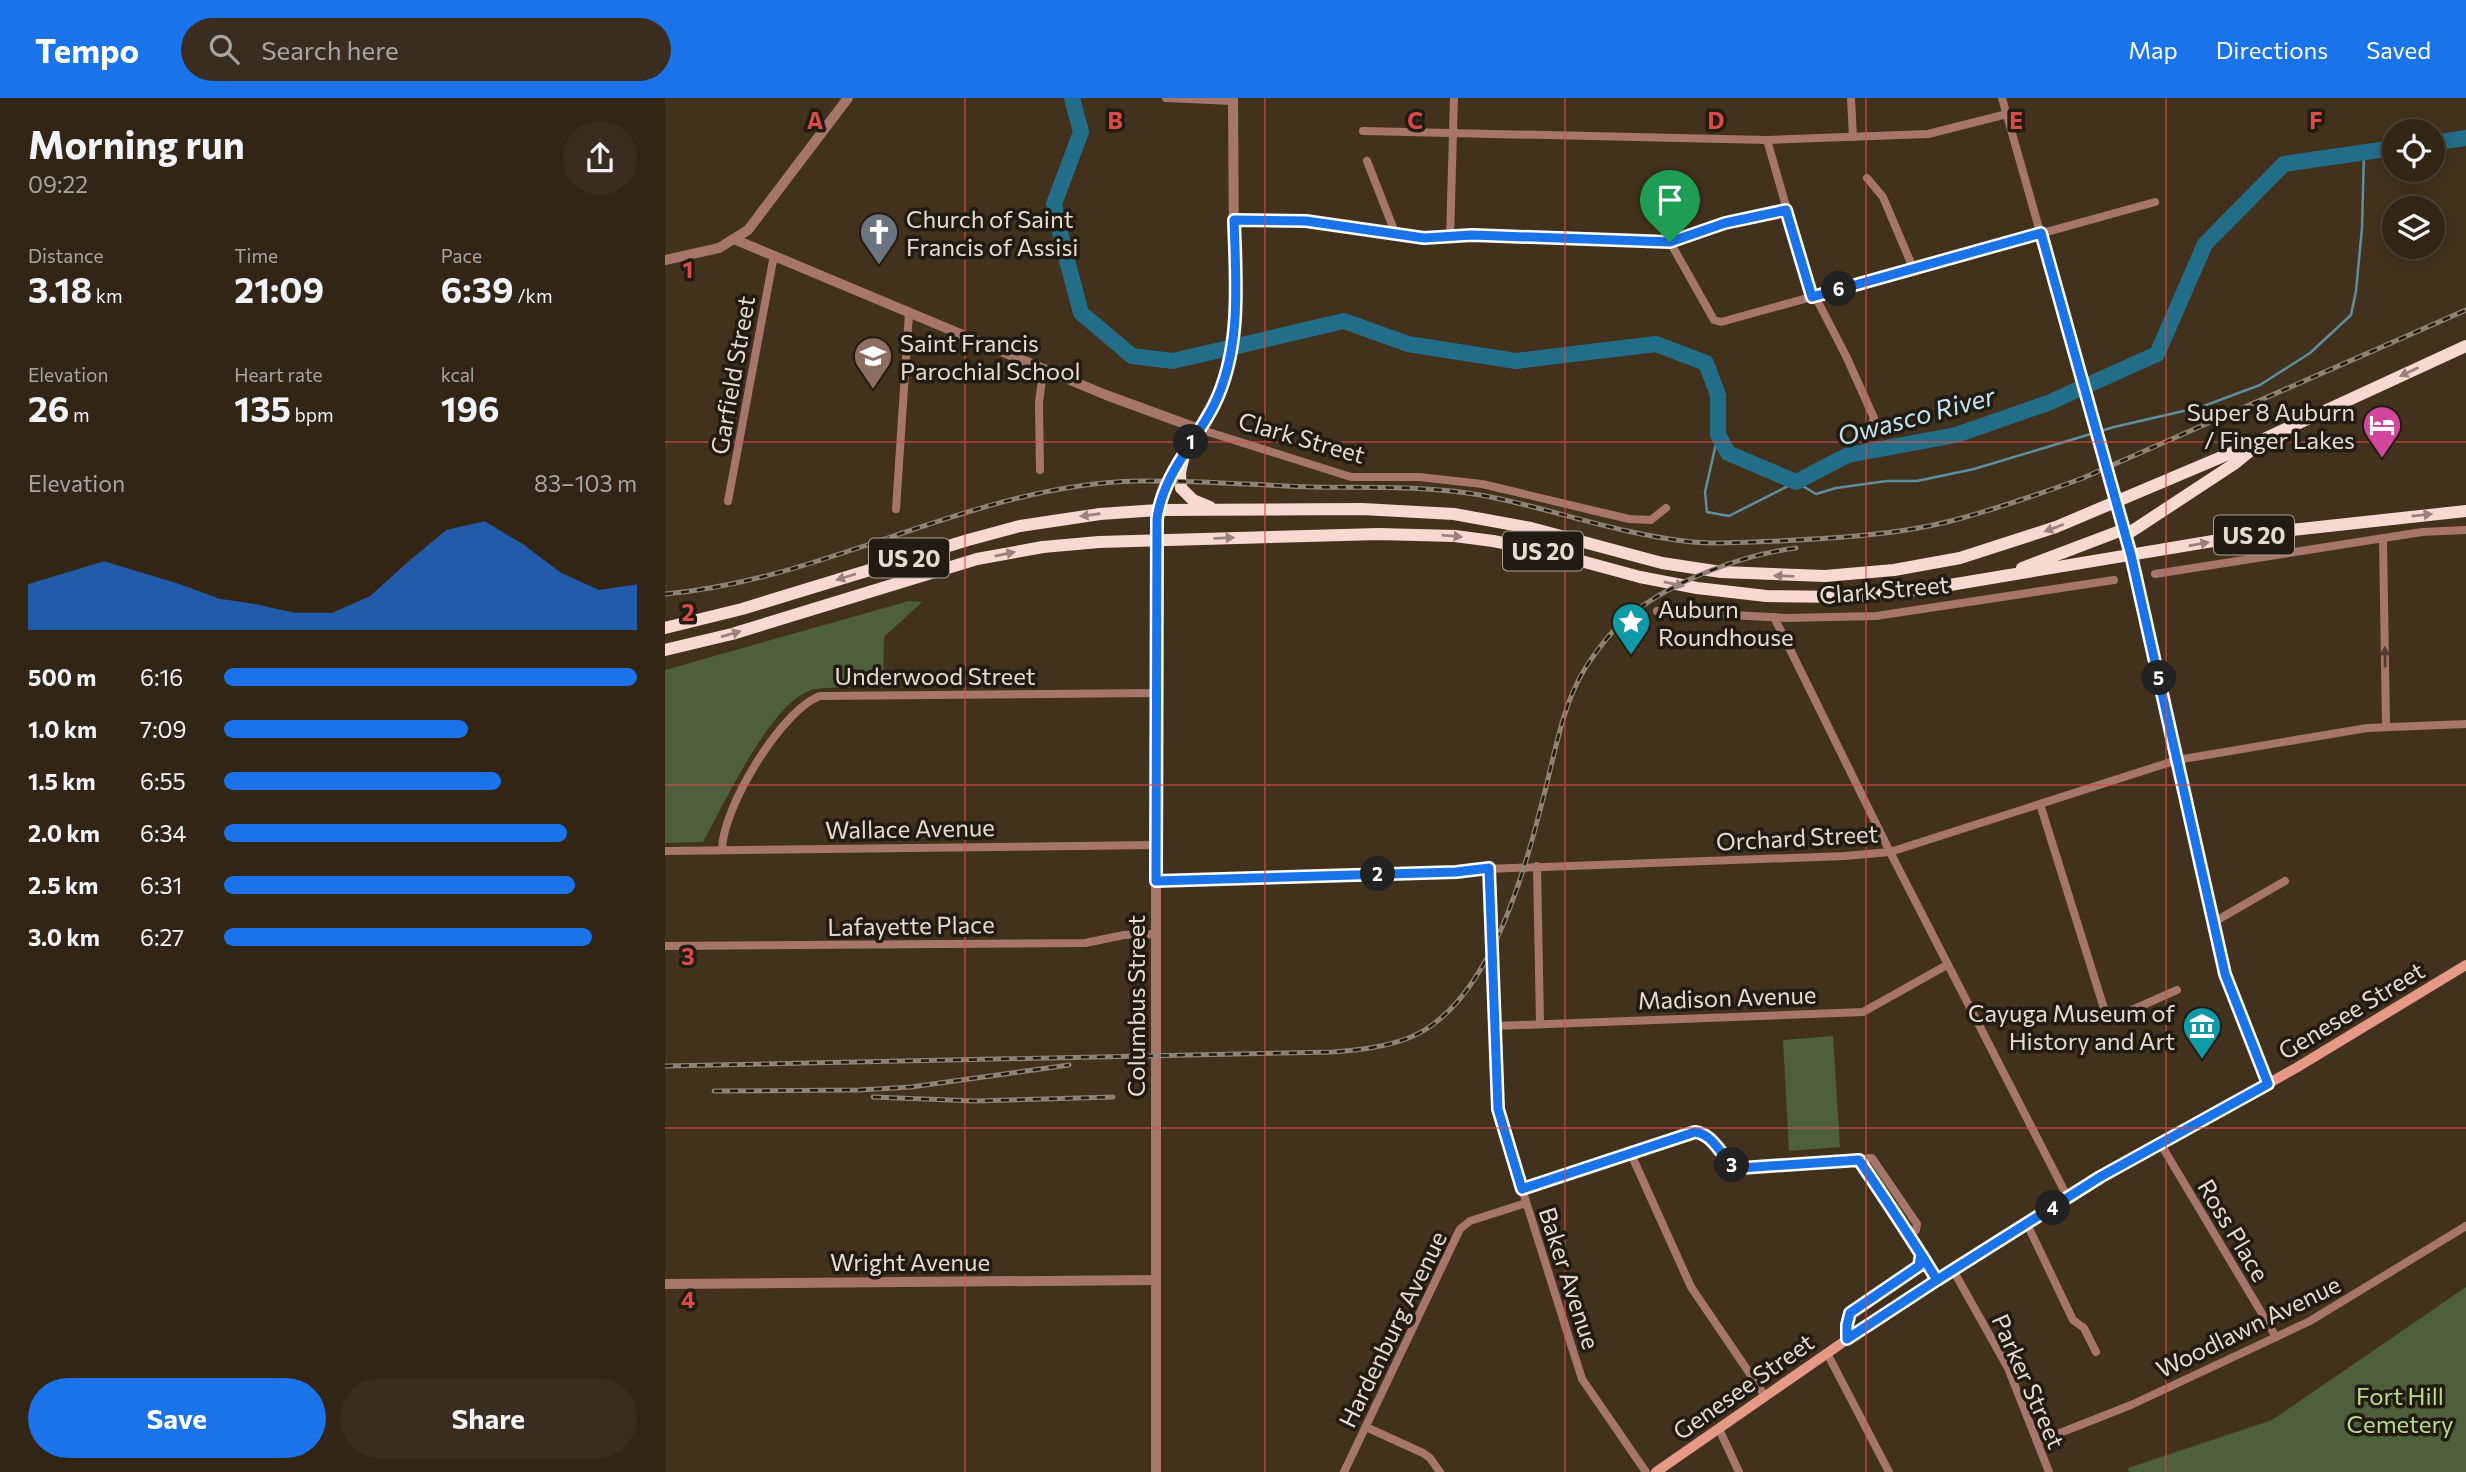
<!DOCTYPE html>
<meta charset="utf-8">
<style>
body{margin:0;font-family:Commissioner,sans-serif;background:#3a2d1f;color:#f1f3f6;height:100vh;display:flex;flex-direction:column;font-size:26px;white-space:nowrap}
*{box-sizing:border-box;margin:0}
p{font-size:23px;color:#a8a5a1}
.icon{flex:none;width:38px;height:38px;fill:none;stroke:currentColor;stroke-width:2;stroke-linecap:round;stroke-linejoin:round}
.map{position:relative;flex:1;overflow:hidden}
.sheet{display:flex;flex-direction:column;background:#322516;width:665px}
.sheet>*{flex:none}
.fabs{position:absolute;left:1717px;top:21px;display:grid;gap:14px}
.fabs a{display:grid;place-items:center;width:63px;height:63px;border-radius:50%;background:#322516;box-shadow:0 4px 18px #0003,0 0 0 2px #4d4235;font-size:35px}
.pin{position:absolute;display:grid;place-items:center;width:60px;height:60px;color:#fff;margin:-72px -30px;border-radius:50% 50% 50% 0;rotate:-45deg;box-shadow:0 0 7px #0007}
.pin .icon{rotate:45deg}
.km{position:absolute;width:35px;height:35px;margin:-18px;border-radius:50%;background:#222;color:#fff;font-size:19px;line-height:35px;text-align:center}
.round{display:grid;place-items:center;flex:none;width:74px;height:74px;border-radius:37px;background:#3a2d1f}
.summary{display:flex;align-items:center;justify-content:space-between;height:119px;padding:0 28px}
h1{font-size:38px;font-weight:700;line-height:52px}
.stats{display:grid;grid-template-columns:repeat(3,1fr);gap:10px;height:119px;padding:7px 28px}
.stats div{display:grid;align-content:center}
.stats b{font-size:35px;font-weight:700}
.stats small{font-size:19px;font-weight:400}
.stats p{font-size:19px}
.chart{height:196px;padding:14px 28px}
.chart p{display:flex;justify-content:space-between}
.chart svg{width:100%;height:126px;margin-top:7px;fill:#1a73e8;opacity:.7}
.action{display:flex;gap:14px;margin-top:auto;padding:14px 28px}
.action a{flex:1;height:80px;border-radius:42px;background:#1a73e8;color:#fff;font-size:28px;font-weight:700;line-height:80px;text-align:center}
.action a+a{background:#3a2d1f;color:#f1f3f6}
ul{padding:0 28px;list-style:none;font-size:23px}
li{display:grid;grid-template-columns:112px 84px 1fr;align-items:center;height:52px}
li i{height:18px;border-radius:9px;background:#1a73e8}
header{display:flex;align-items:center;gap:42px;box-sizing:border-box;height:98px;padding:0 35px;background:#1a73e8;color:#fff}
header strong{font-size:33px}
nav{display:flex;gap:38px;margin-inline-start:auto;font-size:24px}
.search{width:490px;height:63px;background:#3a2d1f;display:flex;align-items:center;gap:18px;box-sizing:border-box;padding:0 24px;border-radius:38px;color:#a8a5a1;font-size:26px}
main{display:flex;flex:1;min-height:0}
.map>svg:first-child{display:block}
.green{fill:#4e5f3b}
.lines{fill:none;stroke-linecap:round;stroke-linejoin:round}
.stream{stroke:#5d8f9e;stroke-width:2.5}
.river{stroke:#226e89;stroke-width:16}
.minor{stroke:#a6766a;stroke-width:8}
.tertiary{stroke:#a6766a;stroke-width:10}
.secondary{stroke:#e69987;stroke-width:10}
.trunk{stroke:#f8d9d2;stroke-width:12}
.rail-casing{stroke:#918373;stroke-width:5}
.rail{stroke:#221b12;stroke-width:2.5;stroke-dasharray:8;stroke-linecap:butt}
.oneway{fill:#98847c}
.oneway2{fill:#503b31}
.route-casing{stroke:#fff;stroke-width:14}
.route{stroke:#1a73e8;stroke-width:9}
.grid{fill:none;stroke:#d94c49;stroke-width:2;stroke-opacity:0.55}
.labels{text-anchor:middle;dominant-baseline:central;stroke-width:7;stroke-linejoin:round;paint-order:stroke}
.shield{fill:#221b12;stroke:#aba196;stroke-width:2}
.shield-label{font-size:23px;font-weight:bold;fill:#e6dbcf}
.poi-label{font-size:24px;fill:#e6dbcf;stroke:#221b12;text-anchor:start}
.street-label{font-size:24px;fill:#e6dbcf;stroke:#221b12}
.park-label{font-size:24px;fill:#b8dd8d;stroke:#221b12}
.water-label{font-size:26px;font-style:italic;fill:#bfe4f4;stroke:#221b12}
.grid-label{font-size:23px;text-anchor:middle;font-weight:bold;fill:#d94c49;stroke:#221b12;stroke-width:7;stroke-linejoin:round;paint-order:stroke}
</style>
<header>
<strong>Tempo</strong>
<div class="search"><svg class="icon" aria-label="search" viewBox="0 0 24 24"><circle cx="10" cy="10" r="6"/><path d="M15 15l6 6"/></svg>Search here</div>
<nav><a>Map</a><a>Directions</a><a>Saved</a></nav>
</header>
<main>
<section class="sheet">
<div class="summary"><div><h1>Morning run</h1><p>09:22</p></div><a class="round"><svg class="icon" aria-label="share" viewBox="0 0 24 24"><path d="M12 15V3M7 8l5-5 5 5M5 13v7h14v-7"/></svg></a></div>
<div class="stats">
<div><p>Distance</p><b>3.18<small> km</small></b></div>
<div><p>Time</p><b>21:09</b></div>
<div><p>Pace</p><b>6:39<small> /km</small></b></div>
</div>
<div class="stats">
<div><p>Elevation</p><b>26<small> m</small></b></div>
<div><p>Heart rate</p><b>135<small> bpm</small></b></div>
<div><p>kcal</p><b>196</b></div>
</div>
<div class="chart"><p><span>Elevation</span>83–103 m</p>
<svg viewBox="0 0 160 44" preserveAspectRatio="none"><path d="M0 44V28L10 24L20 20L30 24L40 28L50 33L60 35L70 38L80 38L90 32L100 20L110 9L120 6L130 14L140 24L150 30L160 28V44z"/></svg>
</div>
<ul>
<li><b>500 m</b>6:16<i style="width:100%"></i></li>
<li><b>1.0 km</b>7:09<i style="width:59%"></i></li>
<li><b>1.5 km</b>6:55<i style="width:67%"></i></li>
<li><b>2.0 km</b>6:34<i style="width:83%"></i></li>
<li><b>2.5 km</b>6:31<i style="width:85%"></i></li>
<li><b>3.0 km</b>6:27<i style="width:89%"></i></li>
</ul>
<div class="action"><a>Save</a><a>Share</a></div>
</section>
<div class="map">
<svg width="1801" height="1374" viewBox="0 0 1801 1374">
<rect width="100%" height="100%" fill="#42311d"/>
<g class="green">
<path d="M244,503L257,504L219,539L218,590C202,590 160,588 147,592C106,603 59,707 38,744L0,745V572Z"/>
<path d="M1168,938L1175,1049L1124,1053L1118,942Z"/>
<path d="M1801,1189V1374H1464L1463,1370L1607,1322Z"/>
</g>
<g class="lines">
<path class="stream" d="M1053,337L1040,394L1042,414L1064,418L1131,384L1151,396L1171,390L1222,383H1252L1309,371L1449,329L1536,309L1595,287L1645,255L1686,217L1691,193L1697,130L1699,54"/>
<g class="river">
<path d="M407,0L416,34L389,106L398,147L416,215L467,258L508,263L679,223L743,246L851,263L991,246L1041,265L1053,297V337L1063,355L1131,384L1183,357L1291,337L1383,305L1492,256L1540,146L1619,66L1729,50"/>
<path d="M1768,45L1801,40"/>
</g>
<g class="minor">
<path d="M501,0L568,3"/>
<path d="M1186,0L1188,39"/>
<path d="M1337,0L1461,437L1561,876L1603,986"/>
<path d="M698,33L1102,42L1263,36L1342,16"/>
<path d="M1102,42L1147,199"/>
<path d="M702,63L731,137"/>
<path d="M1202,80L1218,99L1248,170"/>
<path d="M569,122L641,123L759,140L807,137L1005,144L1049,222L1056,224L1490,104"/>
<path d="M785,139L789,0"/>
<path d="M1005,144L1060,125L1121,112"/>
<path d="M1150,198L1181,258L1209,320L1206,328L1199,333"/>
<path d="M534,331L686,379H754L817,386L964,421L986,422L1001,410"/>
<path d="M375,372L374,305L378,272"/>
<path d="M63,403L109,157"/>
<path d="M231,411L244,215"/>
<path d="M1718,440L1721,628"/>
<path d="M1490,476L1757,434L1801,432"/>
<path d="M992,513L1122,520L1211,518L1449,482"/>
<path d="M1109,519L1225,754L1403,1100"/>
<path d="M1375,706L1442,920L1451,919L1512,892"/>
<path d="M57,752C57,711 116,612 155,598L491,595"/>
<path d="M0,753L491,747"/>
<path d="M872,768L875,925"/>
<path d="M824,770L834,1018L917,1281L981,1374"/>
<path d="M491,783L1180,758L1225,754L1512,662L1702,630L1801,626"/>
<path d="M1549,824L1620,783"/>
<path d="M0,848L420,845L459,837L491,836"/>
<path d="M830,928L1198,914L1282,867"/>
<path d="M1495,1045L1611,1239"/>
<path d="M966,1056L1026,1189L1100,1298"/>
<path d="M1194,1062L1272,1182"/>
<path d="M857,1091L1030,1034L1044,1039L1066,1066L1076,1070H1104L1207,1060L1252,1126L1251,1132L1244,1137"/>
<path d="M1362,1126L1408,1222L1419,1230L1431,1254"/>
<path d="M1288,1172L1343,1270L1384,1374"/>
<path d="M1182,1241V1227L1185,1215L1254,1168L1256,1156"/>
<path d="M1162,1255L1224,1374"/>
<path d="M701,1329L758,1355L765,1360L775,1374"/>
<path d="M1054,1331L1074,1374"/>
<path d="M1372,1344L1466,1307L1645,1223L1801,1128"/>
<path d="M679,1374L795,1131L805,1123L861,1105"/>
</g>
<g class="tertiary">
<path d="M71,142L441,297L534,331"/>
<path d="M0,162L54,150L83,132L183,0"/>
<path d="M0,1186L490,1182"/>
<path d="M491,1374V430C495,368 548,324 564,266C573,232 570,194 569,160C569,107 568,53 568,0"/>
</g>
<path class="secondary" d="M991,1374L1200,1229L1317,1153L1435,1079L1631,970L1801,867"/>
<g class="trunk">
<path d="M520,353L515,375L516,390L528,402L545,409"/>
<path d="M1461,437L1569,366L1591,348"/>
<path d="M1357,470L1460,431"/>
<path d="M0,530L77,511L303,442L355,428L435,416L493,412L697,411L789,416L866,430L997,465L1056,474L1160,478L1229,472L1295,460L1391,429L1599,341L1801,248"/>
<path d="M0,552L67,536L312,461L378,449L434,444L714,436L790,438L828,443L879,453L975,479L1032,490L1101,498L1186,499L1261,491L1590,436L1801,413"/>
</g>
<g class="rail-casing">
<g id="rail">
<path d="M0,496C163,482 307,387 472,383C530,382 589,387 647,389C704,390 763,387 821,398C887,411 951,435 1019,443C1050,447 1082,444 1113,443C1171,440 1231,437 1286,423C1331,411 1375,396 1418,380L1801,212"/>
<path d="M0,968L668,954C695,952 721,949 746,939C828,904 862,764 882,685C891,648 900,601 921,569C934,549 950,528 969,514C1013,481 1077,457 1131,450"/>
<path d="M49,993L194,992L246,989L404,967"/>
<path d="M208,999L310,1003L448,999"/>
</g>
</g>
<use href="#rail" class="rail"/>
</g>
<defs><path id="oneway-solid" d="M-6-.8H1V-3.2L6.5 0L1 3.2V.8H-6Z" transform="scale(1.75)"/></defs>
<g class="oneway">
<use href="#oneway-solid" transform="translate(1744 274) rotate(155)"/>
<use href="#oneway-solid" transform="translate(425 417) rotate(172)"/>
<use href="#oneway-solid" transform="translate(1757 417) rotate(-6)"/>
<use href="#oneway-solid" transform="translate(1389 430) rotate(159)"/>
<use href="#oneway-solid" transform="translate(787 438) rotate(5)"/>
<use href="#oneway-solid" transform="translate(559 440) rotate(-2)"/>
<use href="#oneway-solid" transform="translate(1534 446) rotate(-10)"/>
<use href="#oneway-solid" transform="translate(340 456) rotate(-11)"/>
<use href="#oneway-solid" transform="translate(1119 478) rotate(-178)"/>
<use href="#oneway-solid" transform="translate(181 479) rotate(163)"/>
<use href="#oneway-solid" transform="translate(1009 486) rotate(11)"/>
<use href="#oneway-solid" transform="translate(66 536) rotate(-16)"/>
</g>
<use class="oneway2" href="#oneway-solid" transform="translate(1720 559) rotate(-91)"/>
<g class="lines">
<g class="route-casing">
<path id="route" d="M1005,144L807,137L759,140L641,123L569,122C571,184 577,250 549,307C530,345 498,376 492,421L491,783L791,774L824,770L833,1011L857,1091L1030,1034C1052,1037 1056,1064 1076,1070L1194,1062C1221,1102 1247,1141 1272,1182L1182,1241V1227L1185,1215L1254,1168L1256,1156L1272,1182L1435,1079L1603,986L1560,876L1466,457L1376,135L1147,199L1121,112L1060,125L1005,144"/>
</g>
<use href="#route" class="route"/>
</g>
<path class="grid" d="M300,0V1374M600,0V1374M900,0V1374M1201,0V1374M1501,0V1374M0,344H1801M0,687H1801M0,1030H1801"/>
<defs>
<g id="church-pin" transform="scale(2.0125)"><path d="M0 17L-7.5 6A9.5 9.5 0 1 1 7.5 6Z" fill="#6b7280" stroke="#221b12"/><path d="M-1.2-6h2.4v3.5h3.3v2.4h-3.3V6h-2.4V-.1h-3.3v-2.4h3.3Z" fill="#fff"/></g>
<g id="school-pin" transform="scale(2.0125)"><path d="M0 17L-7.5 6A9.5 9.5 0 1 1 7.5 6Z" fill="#8d6e63" stroke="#221b12"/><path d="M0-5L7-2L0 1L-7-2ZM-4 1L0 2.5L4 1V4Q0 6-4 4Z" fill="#fff"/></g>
<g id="hotel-pin" transform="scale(2.0125)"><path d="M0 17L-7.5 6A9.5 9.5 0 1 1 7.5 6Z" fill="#d1479c" stroke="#221b12"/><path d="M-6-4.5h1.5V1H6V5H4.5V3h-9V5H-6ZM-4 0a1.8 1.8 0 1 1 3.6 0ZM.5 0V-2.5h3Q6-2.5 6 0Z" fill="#fff"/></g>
<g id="sight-pin" transform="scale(2.0125)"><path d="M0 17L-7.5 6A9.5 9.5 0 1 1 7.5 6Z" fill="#0f9aa8" stroke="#221b12"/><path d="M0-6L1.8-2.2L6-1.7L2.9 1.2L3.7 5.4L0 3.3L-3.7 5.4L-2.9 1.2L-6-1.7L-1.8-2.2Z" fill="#fff"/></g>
<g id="museum-pin" transform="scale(2.0125)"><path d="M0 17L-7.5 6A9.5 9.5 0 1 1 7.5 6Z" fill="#0f9aa8" stroke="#221b12"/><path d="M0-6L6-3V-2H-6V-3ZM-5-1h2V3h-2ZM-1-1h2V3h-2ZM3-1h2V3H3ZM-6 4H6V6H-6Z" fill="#fff"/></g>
</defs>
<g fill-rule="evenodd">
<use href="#church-pin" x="214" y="134"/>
<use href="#school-pin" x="208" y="258"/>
<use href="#hotel-pin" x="1717" y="327"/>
<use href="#sight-pin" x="966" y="524"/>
<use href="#museum-pin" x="1537" y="928"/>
</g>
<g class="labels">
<g class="shield">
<rect x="1549" y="417.5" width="80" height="39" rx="5"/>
<rect x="838" y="433.5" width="80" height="39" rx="5"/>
<rect x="204" y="440.5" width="80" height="39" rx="5"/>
</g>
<g class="shield-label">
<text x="1589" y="437">US 20</text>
<text x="878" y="453">US 20</text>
<text x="244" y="460">US 20</text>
</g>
<g class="poi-label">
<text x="241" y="120">Church of Saint<tspan x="241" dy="28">Francis of Assisi</tspan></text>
<text x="235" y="244">Saint Francis<tspan x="235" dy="28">Parochial School</tspan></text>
<text x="1690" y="313" text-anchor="end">Super 8 Auburn<tspan x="1690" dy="28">/ Finger Lakes</tspan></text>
<text x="993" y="510">Auburn<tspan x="993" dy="28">Roundhouse</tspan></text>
<text x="1510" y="914" text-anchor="end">Cayuga Museum of<tspan x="1510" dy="28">History and Art</tspan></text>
</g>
<g class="street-label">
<text transform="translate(67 277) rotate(-80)">Garfield Street</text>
<text transform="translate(637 339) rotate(16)">Clark Street</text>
<text transform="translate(1219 491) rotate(-5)">Clark Street</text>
<text x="270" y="577">Underwood Street</text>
<text transform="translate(245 730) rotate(-1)">Wallace Avenue</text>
<text transform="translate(1132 739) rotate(-3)">Orchard Street</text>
<text transform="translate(246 827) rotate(-1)">Lafayette Place</text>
<text transform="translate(1062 899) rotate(-2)">Madison Avenue</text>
<text transform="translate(470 908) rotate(-90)">Columbus Street</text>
<text transform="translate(1686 912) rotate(-31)">Genesee Street</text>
<text transform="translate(1569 1132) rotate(59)">Ross Place</text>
<text x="245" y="1163">Wright Avenue</text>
<text transform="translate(905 1180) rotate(72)">Baker Avenue</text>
<text transform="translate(1583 1228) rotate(-26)">Woodlawn Avenue</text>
<text transform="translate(727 1231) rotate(-64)">Hardenburg Avenue</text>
<text transform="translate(1364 1283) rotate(66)">Parker Street</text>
<text transform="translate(1078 1288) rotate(-35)">Genesee Street</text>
</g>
<g class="park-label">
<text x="1735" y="1297">Fort Hill<tspan x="1735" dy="28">Cemetery</tspan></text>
</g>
<g class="water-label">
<text transform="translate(1251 317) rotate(-15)">Owasco River</text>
</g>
</g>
<g class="grid-label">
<text x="150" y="31">A</text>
<text x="450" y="31">B</text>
<text x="750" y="31">C</text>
<text x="1051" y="31">D</text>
<text x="1351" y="31">E</text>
<text x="1651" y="31">F</text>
<text x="23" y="180">1</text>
<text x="23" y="523">2</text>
<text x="23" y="867">3</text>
<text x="23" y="1210">4</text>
</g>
</svg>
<div class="fabs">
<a><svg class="icon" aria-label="locate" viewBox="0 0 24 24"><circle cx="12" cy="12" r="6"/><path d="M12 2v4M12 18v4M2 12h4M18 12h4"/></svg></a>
<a><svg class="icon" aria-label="layers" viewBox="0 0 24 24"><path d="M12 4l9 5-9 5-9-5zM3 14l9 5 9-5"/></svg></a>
</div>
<div class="pin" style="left:1005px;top:144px;background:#1e9e55"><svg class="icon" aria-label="arrive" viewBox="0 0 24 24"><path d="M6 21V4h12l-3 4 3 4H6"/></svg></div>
<b class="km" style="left:526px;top:344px">1</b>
<b class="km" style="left:713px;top:776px">2</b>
<b class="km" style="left:1067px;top:1067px">3</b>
<b class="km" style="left:1388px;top:1110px">4</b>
<b class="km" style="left:1494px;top:580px">5</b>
<b class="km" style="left:1174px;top:191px">6</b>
</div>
</main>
